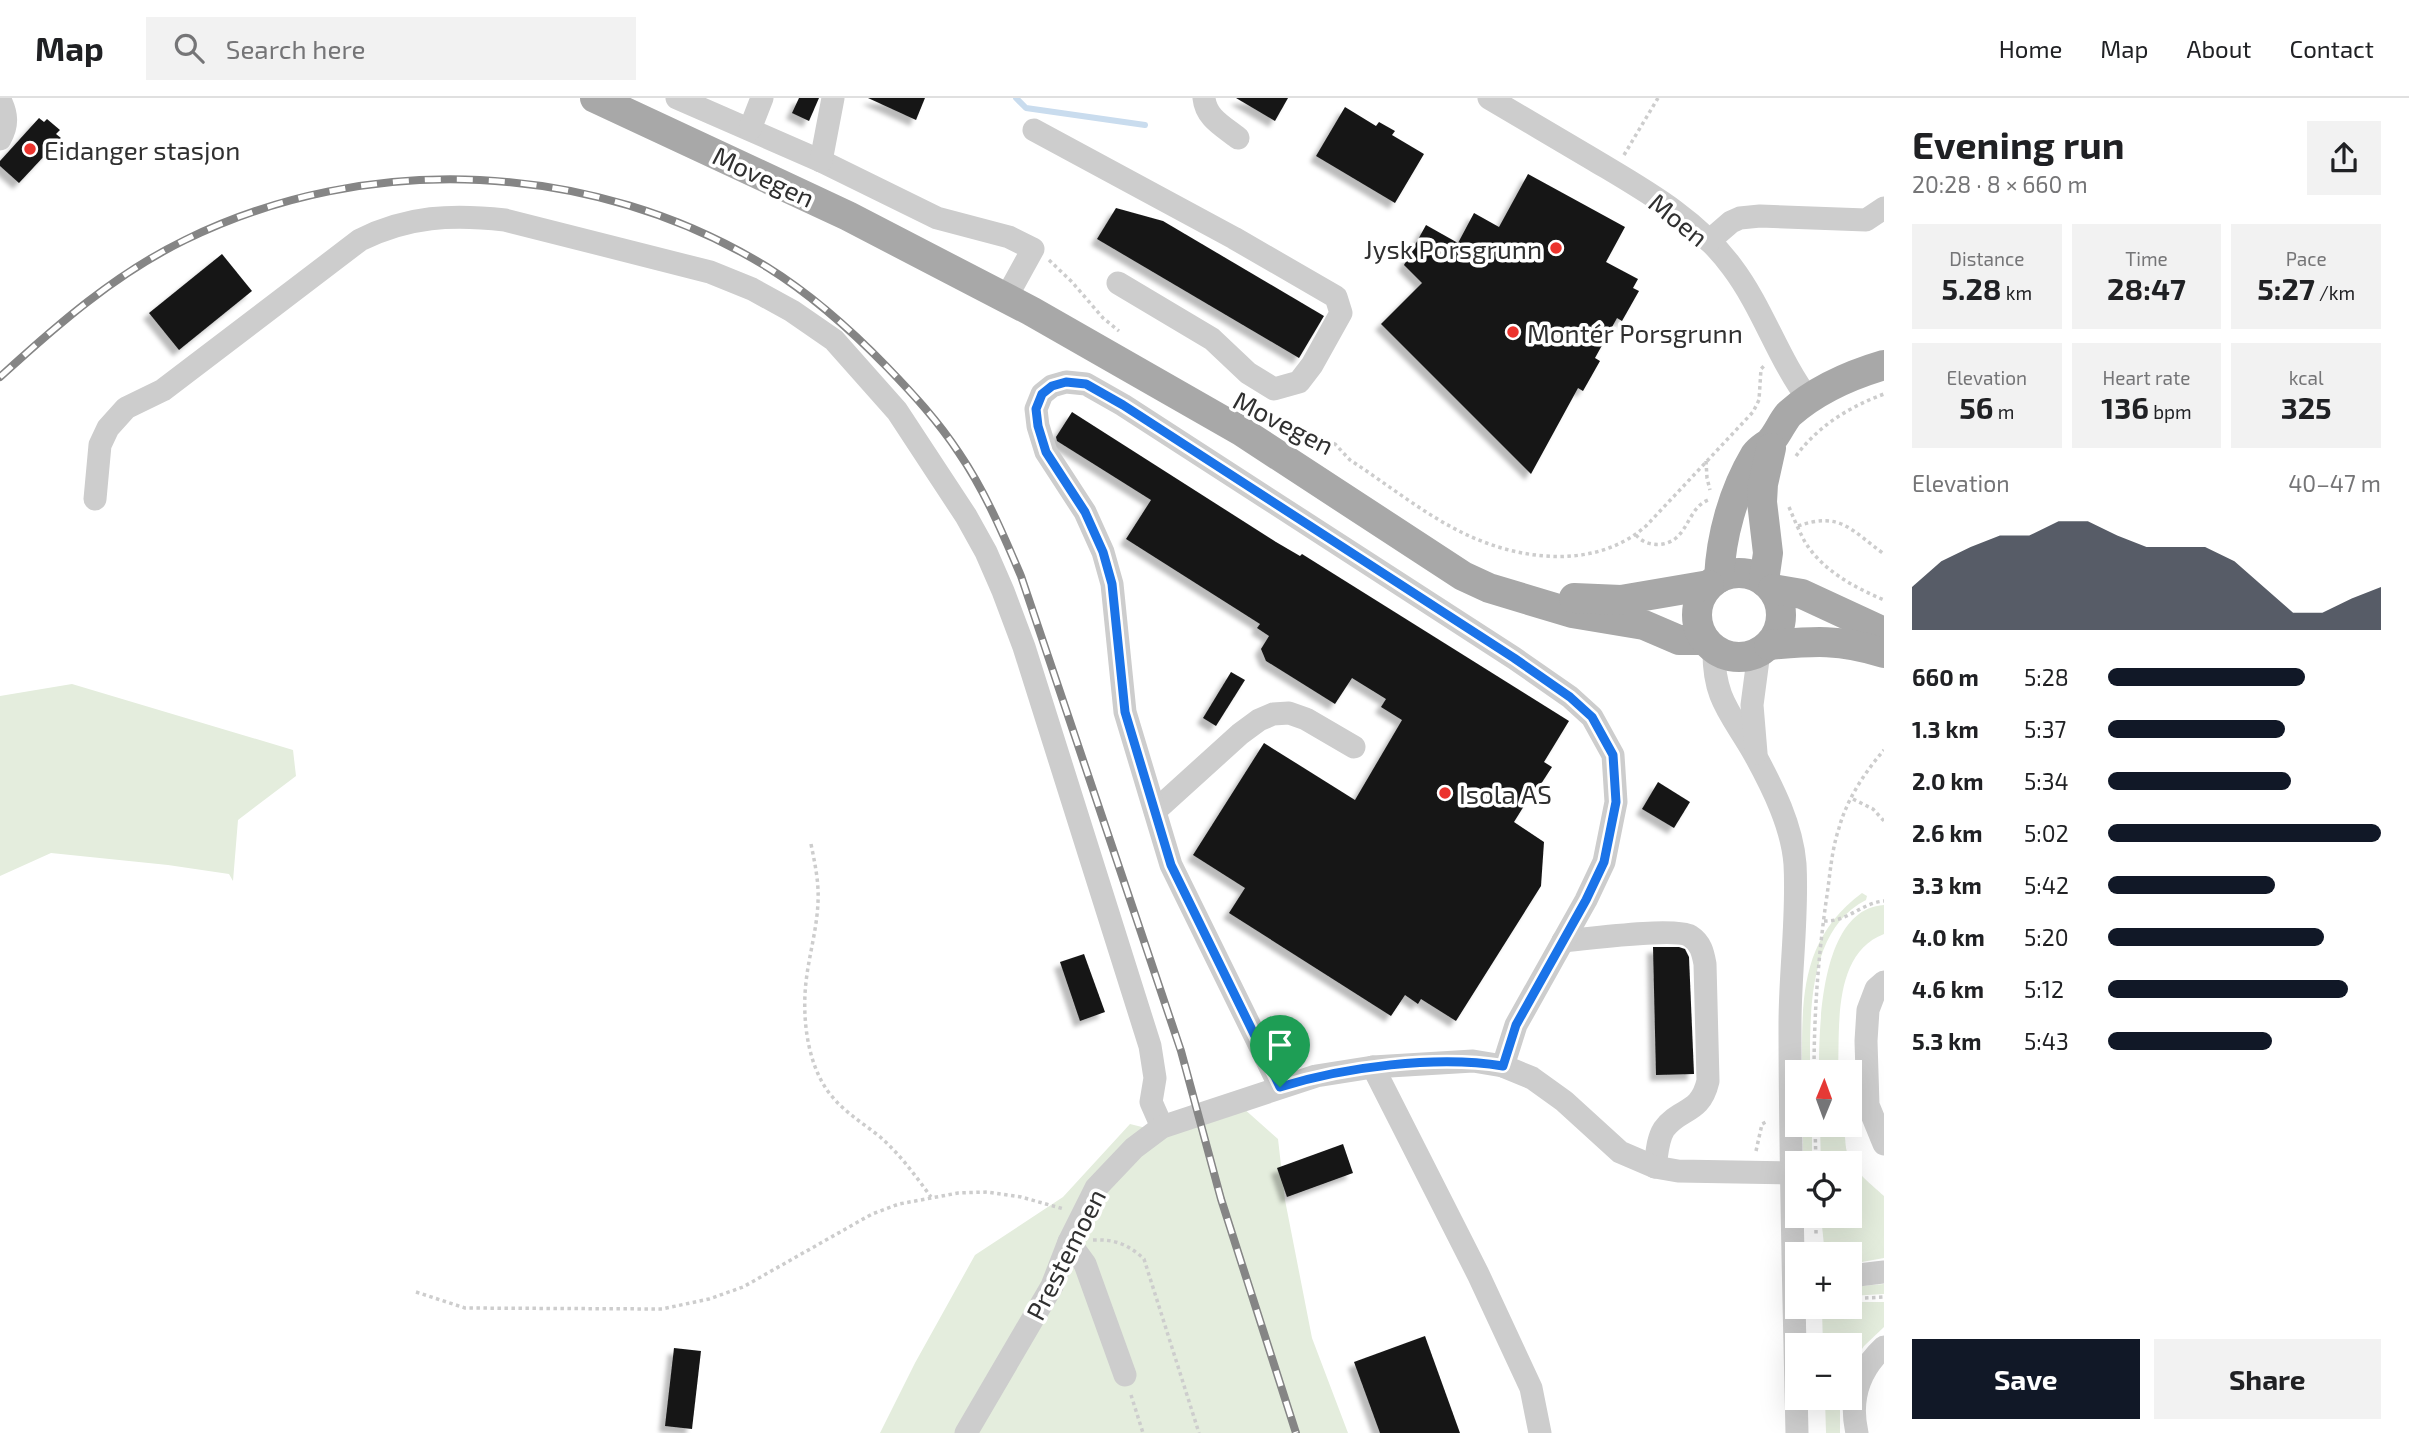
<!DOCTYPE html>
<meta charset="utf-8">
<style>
body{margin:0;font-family:"Exo 2",sans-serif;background:#f2f2f2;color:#202124;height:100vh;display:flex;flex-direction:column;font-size:26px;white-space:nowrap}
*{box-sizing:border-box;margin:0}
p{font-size:23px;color:#757577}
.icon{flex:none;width:38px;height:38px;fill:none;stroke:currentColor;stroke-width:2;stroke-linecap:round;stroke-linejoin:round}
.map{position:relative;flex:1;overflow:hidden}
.panel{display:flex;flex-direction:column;background:#fff;width:525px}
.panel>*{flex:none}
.needle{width:46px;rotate:1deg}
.fabs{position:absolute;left:1785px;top:962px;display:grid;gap:14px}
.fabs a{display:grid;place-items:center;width:77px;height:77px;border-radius:0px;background:#fff;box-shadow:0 7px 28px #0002;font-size:35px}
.pin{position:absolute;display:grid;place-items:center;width:60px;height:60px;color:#fff;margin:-72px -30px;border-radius:50% 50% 50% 0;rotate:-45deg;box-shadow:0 0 7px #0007}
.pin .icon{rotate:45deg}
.round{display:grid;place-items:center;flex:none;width:74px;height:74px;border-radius:0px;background:#f2f2f2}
.headline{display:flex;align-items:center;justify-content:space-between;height:119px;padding:0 28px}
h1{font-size:38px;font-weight:700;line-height:52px}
.metrics{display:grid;grid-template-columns:repeat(3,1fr);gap:10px;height:119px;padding:7px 28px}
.metrics div{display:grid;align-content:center;border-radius:0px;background:#f2f2f2;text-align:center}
.metrics b{font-size:30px;font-weight:700}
.metrics small{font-size:19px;font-weight:400}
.metrics p{font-size:19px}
.chart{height:196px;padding:14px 28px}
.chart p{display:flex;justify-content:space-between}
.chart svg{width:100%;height:126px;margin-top:7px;fill:#111827;opacity:.7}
.button{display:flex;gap:14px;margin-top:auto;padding:14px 28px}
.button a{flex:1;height:80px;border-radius:0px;background:#111827;color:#fff;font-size:28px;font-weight:700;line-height:80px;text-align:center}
.button a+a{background:#f2f2f2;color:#202124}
ul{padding:0 28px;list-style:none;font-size:23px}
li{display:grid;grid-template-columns:112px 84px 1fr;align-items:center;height:52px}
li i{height:18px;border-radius:9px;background:#111827}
header{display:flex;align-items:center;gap:42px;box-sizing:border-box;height:98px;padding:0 35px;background:#fff;border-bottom:2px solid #e0e0e0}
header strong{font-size:33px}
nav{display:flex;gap:38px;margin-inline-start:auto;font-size:24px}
.search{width:490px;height:63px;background:#f2f2f2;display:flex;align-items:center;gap:18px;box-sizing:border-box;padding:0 24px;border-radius:0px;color:#757577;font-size:26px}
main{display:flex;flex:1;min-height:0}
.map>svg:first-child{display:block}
.green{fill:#e4eddd}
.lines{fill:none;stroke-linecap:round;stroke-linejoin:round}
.stream{stroke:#c9dcee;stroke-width:6}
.building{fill:#171717;filter:url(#shadow)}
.path{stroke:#cdcdcd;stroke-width:3.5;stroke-dasharray:3.5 3.5;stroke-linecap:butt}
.minor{stroke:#cdcdcd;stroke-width:23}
.major{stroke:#a8a8a8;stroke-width:30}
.rail-casing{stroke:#858585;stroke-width:8}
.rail{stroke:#fff;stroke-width:5;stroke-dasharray:16;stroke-linecap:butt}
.route-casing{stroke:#fff;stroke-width:14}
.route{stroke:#1a73e8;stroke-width:9}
.poi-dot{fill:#eb332d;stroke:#fff;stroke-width:2.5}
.labels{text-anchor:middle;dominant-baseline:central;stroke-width:7;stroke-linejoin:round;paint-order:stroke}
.poi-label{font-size:26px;fill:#303030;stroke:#fff;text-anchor:start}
.street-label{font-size:26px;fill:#303030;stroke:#fff}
</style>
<header>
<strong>Map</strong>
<div class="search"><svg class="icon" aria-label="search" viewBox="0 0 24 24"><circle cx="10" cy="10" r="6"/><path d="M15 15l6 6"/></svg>Search here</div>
<nav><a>Home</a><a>Map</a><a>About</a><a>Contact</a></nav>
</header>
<main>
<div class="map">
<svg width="1884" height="1335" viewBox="0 0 1884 1335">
<defs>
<filter id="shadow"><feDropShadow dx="-6" dy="6" stdDeviation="2" flood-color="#0004"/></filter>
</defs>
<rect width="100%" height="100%" fill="#fff"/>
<g class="green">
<path d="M72,586L293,652L296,678L238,722L233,783L229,776L168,767L51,755L0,778V598Z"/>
<path d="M1862,795L1867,798L1866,802C1807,832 1810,918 1810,975H1802C1802,902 1799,842 1862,795Z"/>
<path d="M1884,807V836C1832,856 1840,930 1838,975H1819C1819,929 1820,811 1884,807Z"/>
<path d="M1242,1009L1278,1041L1285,1102L1312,1240L1348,1335H880L915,1265L975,1157L1063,1099L1130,1026L1158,1033Z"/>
<path d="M1803,1027L1812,1029V1066H1803Z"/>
<path d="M1820,1027H1844C1845,1035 1845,1043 1846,1050C1850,1071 1869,1084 1884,1098V1160L1851,1166L1850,1157H1825L1821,1118H1850V1066H1821Z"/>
<path d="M1884,1186V1196L1850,1198V1189Z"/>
<path d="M1850,1204H1884V1229L1864,1248L1850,1269V1248H1823L1822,1211L1850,1209Z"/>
<path d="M1825,1300H1840V1335H1826Z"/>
</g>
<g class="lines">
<path class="stream" d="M1016,0L1026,10L1145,27"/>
</g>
<g class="building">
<path d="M799,0H819L809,23L792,15Z"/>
<path d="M868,0H925L916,22Z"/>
<path d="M1236,0H1288L1275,23Z"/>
<path d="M1345,9L1376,28L1379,24L1395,33L1392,37L1424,56L1395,105L1316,58Z"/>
<path d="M39,20L44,24L47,21L60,32L56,36L61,40L19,85L0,68V63Z"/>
<path d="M1528,76L1625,129L1606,164L1638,181L1633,190L1639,193L1622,223L1617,220L1595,260L1600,263L1583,293L1578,290L1531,376L1381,226L1422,185L1404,167L1426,127L1458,145L1474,115L1499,129Z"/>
<path d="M1116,110L1163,123L1324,218L1299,260L1097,141Z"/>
<path d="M222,156L252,193L179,252L149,215Z"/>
<path d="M1072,314L1276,444L1300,458L1302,456L1569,623L1544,664L1552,669L1539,689L1537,687L1514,724L1544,744L1541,788L1456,923L1421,901L1418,906L1405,897L1391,918L1229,815L1245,790L1193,757L1264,645L1355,702L1402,622L1381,609L1386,601L1352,580L1335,606L1266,563L1261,551L1269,538L1257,530L1260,526L1126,441L1151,402L1057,343L1056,339Z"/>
<path d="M1231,574L1245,582L1216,628L1203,620Z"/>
<path d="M1658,684L1690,704L1674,730L1642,711Z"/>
<path d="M1653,849H1679L1685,851L1689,859L1694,976L1656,977Z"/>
<path d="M1084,856L1105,914L1080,923L1060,864Z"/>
<path d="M1343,1046L1353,1075L1287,1099L1277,1070Z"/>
<path d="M1425,1238L1460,1335H1380L1354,1264Z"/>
<path d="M674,1250L701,1253L692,1331L665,1328Z"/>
</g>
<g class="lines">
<g class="path">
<path d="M1624,57L1658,0"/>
<path d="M1049,162L1072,184L1103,220L1119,233"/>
<path d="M1263,315L1335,346L1350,362C1387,386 1424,416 1463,435C1520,463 1596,472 1646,428L1753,314L1759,302L1761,271L1765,267"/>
<path d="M1796,358C1818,328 1849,309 1884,296"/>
<path d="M1706,363L1707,380L1710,392"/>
<path d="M1789,409C1794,421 1799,433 1805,444C1823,473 1854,489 1884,502"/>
<path d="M1798,428C1840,413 1851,432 1884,456"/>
<path d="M1636,437C1645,448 1664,450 1676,440C1689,429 1691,409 1708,402"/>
<path d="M1853,701L1873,711L1884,723"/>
<path d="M811,746C815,766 819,784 818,804C817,831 809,857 806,884C802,919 807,963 827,992C841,1012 860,1023 879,1038C899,1055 915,1077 931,1099"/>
<path d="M1824,823C1848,824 1861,805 1884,803"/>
<path d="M1814,975C1814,917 1818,861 1826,804C1830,779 1831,754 1839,730C1847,701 1865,674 1884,652"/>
<path d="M1815,1027L1816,1066"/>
<path d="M1756,1053L1762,1026L1768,1023"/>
<path d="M1816,1118V1137"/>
<path d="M1093,1142C1114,1141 1128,1146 1144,1161L1199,1335"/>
<path d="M416,1194L465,1210L662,1211L709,1201L743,1189L872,1116L899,1106L958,1095L987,1094L1021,1099L1064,1111"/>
<path d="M1865,1200L1884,1199"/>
<path d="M1131,1297L1143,1335"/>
</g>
<g class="minor">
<path d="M677,0L821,63L937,120L1009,139L1033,151L1006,200"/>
<path d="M1204,0C1206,20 1223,28 1238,40"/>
<path d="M1489,0C1524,21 1559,41 1594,62C1644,92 1697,121 1732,169C1763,210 1778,261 1809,302"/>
<path d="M0,2C7,16 8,27 0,41"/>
<path d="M750,31L762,0"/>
<path d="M1034,32L1234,140L1336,199L1341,215L1312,267L1299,284L1274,291L1248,275L1212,241L1118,185"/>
<path d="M821,63L833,0"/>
<path d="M1709,143L1731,124L1740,120L1760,118L1866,122L1884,110"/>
<path d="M95,401L100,347L108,330L126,310L163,292L360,142C408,118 452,116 505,122L710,174L752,191L792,213L834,242L897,313L966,418L986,454L1003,493L1024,549L1150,948L1155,980L1151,1004L1162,1029"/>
<path d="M1714,551C1713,602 1732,616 1755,657C1773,690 1792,728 1795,766C1798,819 1790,873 1790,926C1790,1062 1794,1199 1797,1335"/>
<path d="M1756,655L1752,607L1759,554"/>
<path d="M1155,713L1240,636L1259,622L1273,616L1289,615L1306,621L1354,649"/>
<path d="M1563,843C1586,841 1674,829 1690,838C1701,845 1703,855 1705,866L1708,983C1700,1017 1680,1009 1664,1031C1657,1042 1657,1057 1655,1069"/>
<path d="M1884,884L1876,891L1868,912L1866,943L1868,1007L1884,1046"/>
<path d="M1373,969L1478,1176L1531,1290L1540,1335"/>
<path d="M1280,989L1171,767L1125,614L1112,486L1103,454L1085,414L1046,354L1038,328L1036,311L1042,296L1052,288L1066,284L1086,286L1123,307L1514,560L1570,599L1592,619L1613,657L1616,704L1604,764L1586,802L1516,927L1503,968"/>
<path d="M1069,1144L1085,1166L1125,1277"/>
<path d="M1850,1178L1884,1174"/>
<path d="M966,1335L1052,1188L1069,1144L1096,1090L1134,1050L1162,1029L1316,978L1373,969L1473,963L1503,968L1532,980L1564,1003L1620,1054L1655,1069L1678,1073L1791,1075"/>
<path d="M1857,1335C1849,1300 1859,1272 1884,1249"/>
</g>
<g class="major">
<path d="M595,0L848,118L1031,213L1241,333L1463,478L1489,490L1572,515L1644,527L1679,542H1705"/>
<circle cx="1739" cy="517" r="42"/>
<path d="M1719,480C1721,438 1733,394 1755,357C1760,350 1766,348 1771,343C1778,335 1782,324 1789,316C1816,292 1850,277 1884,267"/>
<path d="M1764,483L1768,455L1762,404L1763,386L1771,350"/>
<path d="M1773,491L1802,496L1884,534"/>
<path d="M1574,500L1621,502L1709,487"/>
<path d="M1769,547C1814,543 1840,541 1884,555"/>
</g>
<g class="rail-casing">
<path id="rail" d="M0,279C57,227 115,176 185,142C368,52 594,63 767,169C812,197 850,231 887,269C913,296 938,323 959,355C985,393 1003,436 1021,478L1181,953L1221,1101L1296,1335"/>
</g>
<use href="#rail" class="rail"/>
</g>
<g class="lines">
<g class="route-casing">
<path id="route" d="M1066,284L1086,286L1123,307L1514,560L1570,599L1592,619L1613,657L1616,704L1604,764L1586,802L1516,927L1503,968C1437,957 1344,969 1280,989L1171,767L1125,614L1112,486L1103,454L1085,414L1046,354L1038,328L1036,311L1042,296L1052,288Z"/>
</g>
<use href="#route" class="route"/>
</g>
<g class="poi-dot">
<circle cx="30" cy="51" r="7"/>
<circle cx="1556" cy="150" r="7"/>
<circle cx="1513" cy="234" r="7"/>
<circle cx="1445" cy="695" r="7"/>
</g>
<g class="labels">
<g class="poi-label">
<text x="44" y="51">Eidanger stasjon</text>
<text x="1542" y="150" text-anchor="end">Jysk Porsgrunn</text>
<text x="1527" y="234">Montér Porsgrunn</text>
<text x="1459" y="695">Isola AS</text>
</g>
<g class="street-label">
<text transform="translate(764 78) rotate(25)">Movegen</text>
<text transform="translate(1679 121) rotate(39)">Moen</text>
<text transform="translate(1284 324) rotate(27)">Movegen</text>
<text transform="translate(1065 1156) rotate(-63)">Prestemoen</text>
</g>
</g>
</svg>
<div class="fabs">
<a><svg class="needle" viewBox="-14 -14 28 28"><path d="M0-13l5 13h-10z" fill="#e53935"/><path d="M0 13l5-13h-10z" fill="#757577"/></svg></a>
<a><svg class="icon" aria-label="locate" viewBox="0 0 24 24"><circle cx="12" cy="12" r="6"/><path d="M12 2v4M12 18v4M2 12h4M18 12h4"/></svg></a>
<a>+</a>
<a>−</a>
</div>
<div class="pin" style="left:1280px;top:989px;background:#1e9e55"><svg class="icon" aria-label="arrive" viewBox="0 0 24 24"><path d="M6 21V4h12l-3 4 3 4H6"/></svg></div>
</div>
<section class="panel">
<div class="headline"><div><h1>Evening run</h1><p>20:28 · 8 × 660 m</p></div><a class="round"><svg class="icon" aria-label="share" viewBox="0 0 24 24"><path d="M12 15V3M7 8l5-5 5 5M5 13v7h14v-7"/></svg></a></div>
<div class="metrics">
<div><p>Distance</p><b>5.28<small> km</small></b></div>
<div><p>Time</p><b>28:47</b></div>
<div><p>Pace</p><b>5:27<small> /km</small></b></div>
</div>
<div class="metrics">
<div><p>Elevation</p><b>56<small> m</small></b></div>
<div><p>Heart rate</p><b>136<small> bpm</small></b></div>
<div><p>kcal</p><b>325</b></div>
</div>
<div class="chart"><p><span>Elevation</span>40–47 m</p>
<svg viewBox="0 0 160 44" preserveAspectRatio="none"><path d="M0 44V29L10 20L20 15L30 11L40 11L50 6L60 6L70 11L80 15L90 15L100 15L110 20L120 29L130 38L140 38L150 33L160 29V44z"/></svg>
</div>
<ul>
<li><b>660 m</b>5:28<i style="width:72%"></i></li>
<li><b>1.3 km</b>5:37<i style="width:65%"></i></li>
<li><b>2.0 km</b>5:34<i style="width:67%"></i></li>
<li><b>2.6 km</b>5:02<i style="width:100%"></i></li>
<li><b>3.3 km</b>5:42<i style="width:61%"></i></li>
<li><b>4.0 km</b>5:20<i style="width:79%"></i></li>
<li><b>4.6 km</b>5:12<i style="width:88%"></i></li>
<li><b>5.3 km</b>5:43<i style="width:60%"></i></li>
</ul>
<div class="button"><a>Save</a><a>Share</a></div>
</section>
</main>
